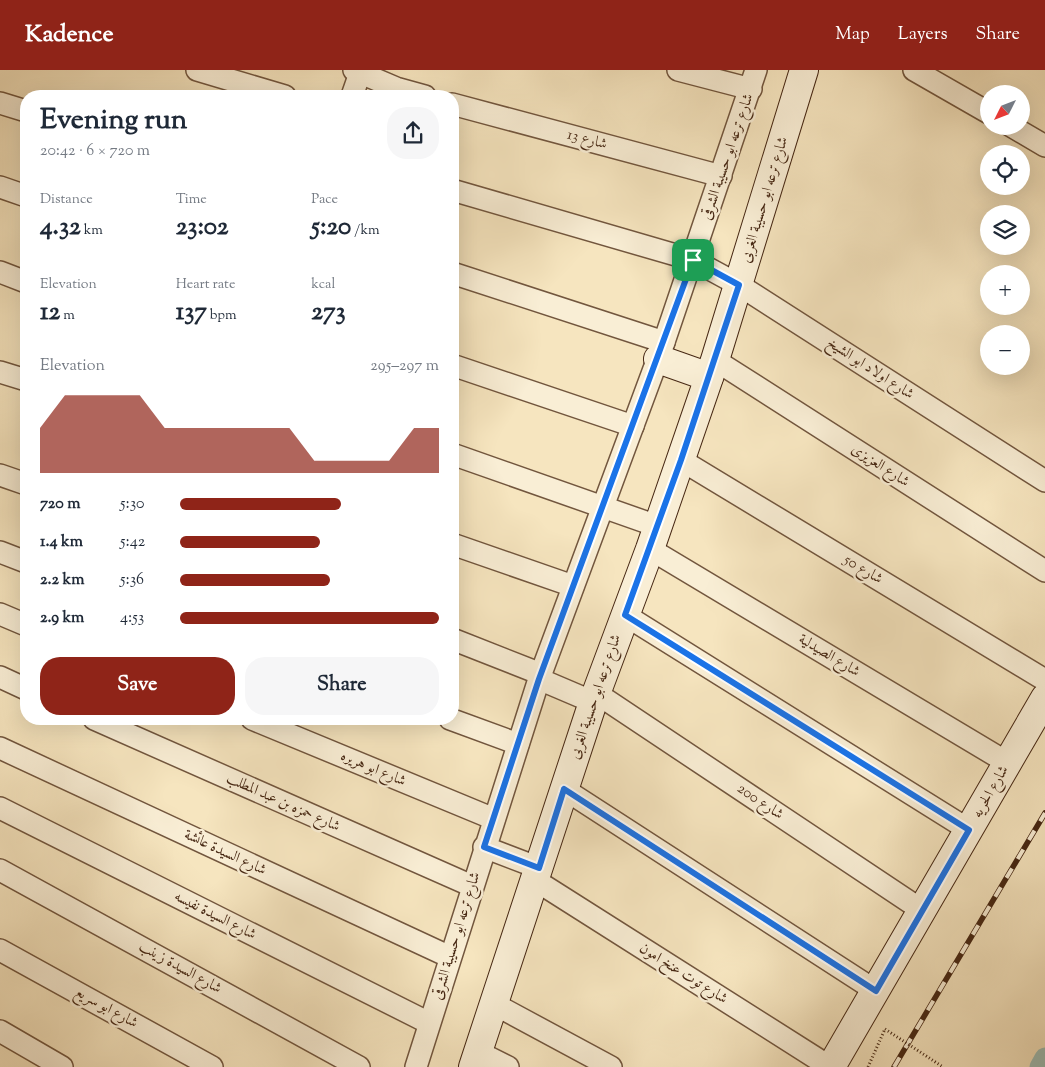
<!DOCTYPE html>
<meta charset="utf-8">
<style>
body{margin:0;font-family:"Sorts Mill Goudy",Amiri,serif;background:#f6f6f7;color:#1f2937;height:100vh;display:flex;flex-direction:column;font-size:19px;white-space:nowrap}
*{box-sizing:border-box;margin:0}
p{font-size:16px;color:#747a83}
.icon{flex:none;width:28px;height:28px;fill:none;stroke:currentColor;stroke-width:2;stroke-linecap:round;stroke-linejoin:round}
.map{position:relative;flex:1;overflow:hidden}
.sheet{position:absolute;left:20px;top:20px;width:439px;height:635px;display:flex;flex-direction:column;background:#fff;border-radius:20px;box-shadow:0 5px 20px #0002}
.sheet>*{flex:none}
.needle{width:32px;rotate:228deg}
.fabs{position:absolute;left:980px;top:15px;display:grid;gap:10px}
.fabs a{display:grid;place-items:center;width:50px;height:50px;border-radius:50%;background:#fff;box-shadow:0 5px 20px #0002;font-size:25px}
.pin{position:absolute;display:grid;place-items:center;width:42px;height:42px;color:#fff;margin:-21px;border-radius:10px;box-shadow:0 2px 8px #0006}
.round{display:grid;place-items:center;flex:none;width:52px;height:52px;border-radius:20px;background:#f6f6f7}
.head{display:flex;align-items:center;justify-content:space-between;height:85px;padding:0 20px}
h1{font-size:28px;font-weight:700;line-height:38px}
.metrics{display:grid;grid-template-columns:repeat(3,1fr);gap:8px;height:85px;padding:5px 20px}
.metrics div{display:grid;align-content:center}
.metrics b{font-size:25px;font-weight:700}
.metrics small{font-size:14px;font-weight:400}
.metrics p{font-size:14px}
.chart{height:140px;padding:10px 20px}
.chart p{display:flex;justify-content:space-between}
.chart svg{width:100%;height:90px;margin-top:5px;fill:#8f2418;opacity:.7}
.action{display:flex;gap:10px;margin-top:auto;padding:10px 20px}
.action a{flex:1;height:58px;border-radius:20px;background:#8f2418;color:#fff;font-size:20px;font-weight:700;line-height:58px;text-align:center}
.action a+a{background:#f6f6f7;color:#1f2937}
ul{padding:0 20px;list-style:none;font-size:16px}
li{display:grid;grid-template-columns:80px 60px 1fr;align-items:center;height:38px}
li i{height:12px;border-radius:6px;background:#8f2418}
header{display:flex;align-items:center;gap:30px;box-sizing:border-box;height:70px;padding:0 25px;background:#8f2418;color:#fff}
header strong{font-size:24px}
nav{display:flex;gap:28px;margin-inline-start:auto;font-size:18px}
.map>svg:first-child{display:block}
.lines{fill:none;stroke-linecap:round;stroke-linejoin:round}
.canal{stroke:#9dbeb7;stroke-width:21}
.street-casing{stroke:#72563e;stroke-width:24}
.secondary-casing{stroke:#462713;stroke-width:30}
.path{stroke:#462713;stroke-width:3;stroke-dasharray:1 2.5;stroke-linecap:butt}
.street{stroke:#f9eed5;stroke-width:21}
.secondary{stroke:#f9eed5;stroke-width:28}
.rail-casing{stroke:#462713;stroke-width:5.5}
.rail{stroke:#f9eed5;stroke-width:4;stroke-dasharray:11;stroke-linecap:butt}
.path-bridge{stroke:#462713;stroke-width:3;stroke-dasharray:1 2.5;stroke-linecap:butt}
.route-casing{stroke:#fff;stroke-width:10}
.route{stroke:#1a73e8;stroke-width:6}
.labels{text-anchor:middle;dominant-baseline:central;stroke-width:5;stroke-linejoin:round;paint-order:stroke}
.street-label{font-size:15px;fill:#462713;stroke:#f9eed5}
</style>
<header>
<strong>Kadence</strong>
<nav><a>Map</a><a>Layers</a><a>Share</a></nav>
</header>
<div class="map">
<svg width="1045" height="997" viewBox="0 0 1045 997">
<rect width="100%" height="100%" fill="#f6e5bf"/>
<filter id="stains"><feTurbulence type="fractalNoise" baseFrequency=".004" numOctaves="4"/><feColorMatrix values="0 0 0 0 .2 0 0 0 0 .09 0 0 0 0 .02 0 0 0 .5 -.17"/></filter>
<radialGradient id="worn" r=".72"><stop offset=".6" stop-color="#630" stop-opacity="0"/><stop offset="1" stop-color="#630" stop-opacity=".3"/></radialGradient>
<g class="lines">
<path class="canal" d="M1040,997L1045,988"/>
<g class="street-casing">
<g id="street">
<path d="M197,0L285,26"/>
<path d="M354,0L396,18L425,26"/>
<path d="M678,0L751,19"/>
<path d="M914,0L989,43"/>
<path d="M352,26L360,3"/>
<path d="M0,33L26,41"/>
<path d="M452,34L721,106"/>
<path d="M1011,56L1045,76"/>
<path d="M0,117L26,126"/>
<path d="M452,120L693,190L739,215L1045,411"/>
<path d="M0,202L26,212"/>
<path d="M452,203L664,272"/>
<path d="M715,290L1045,501"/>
<path d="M452,295L633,356"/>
<path d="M0,302L26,310"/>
<path d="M452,384L657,456"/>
<path d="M681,390L1045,610"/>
<path d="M0,405L26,414"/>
<path d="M452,474L573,516"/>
<path d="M650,479L1008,693"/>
<path d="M0,482L26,492"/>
<path d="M0,544L26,555"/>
<path d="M625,545L969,760"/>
<path d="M452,569L541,604"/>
<path d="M0,607L26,619"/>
<path d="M539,609L593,632"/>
<path d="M596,623L923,841"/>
<path d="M94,649L472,816"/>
<path d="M252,649L494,749"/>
<path d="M450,649L518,674"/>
<path d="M0,678L450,887"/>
<path d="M564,719L876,921"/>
<path d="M0,738L429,953"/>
<path d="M484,777L539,798"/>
<path d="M0,800L359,997"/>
<path d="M535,810L830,997"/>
<path d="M0,880L212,997"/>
<path d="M494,934L611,997"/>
<path d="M0,961L62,997"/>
<path d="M478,982L508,997"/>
<path d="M416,997L539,609L664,272L756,0"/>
</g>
</g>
<g class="secondary-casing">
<g id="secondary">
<path d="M658,289L709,307"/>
<path d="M473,997L593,632L650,479L715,290L804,0"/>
<path d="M831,997L1045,628"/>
</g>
</g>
<path class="path" d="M868,997L885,959"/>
<use href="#street" class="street"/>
<use href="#secondary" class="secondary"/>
<g class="rail-casing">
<path id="rail" d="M894,997L1045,743"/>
</g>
<use href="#rail" class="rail"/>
<path class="path-bridge" d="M885,959L943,997"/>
</g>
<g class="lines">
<g class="route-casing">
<path id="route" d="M693,190L739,215L681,390L625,545L969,760L876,921L564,719L539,798L484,777L539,609Z"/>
</g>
<use href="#route" class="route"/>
</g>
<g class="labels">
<g class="street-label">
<text transform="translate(587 70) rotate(15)">شارع 13</text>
<text transform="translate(728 87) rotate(-71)">شارع ترعه ابو حسيبة الشرقى</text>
<text transform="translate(765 130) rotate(-73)">شارع ترعه ابو حسيبة الغربى</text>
<text transform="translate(870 299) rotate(33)">شارع اولاد ابو الشيخ</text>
<text transform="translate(880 396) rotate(33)">شارع العزيزى</text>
<text transform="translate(863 500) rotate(31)">شارع 50</text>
<text transform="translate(829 586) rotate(31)">شارع الصيدلية</text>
<text transform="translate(596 627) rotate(-71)">شارع ترعه ابو حسيبة الغربى</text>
<text transform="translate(373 699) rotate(23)">شارع ابو هريره</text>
<text transform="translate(991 722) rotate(-60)">شارع الحريه</text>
<text transform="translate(760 732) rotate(34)">شارع 200</text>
<text transform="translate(283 733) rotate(24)">شارع حمزه بن عبد المطلب</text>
<text transform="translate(225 783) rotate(25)">شارع السيدة عائشة</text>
<text transform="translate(215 846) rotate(27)">شارع السيدة نفيسه</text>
<text transform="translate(457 866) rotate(-73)">شارع ترعه ابو حسيبة الشرقى</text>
<text transform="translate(180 898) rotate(29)">شارع السيدة زينب</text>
<text transform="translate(683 904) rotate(32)">شارع توت عنخ امون</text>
<text transform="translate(106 938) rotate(29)">شارع ابو سريع</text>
</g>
</g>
<rect width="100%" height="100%" filter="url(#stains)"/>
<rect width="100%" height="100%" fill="url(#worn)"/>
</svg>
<div class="fabs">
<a><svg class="needle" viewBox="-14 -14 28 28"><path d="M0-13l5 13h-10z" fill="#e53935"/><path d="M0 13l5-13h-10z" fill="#747a83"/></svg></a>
<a><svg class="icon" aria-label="locate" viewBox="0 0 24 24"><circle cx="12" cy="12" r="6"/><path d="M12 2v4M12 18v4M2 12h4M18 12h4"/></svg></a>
<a><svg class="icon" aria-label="layers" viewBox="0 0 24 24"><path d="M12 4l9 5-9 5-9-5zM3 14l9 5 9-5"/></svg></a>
<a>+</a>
<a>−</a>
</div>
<div class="pin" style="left:693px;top:190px;background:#1e9e55"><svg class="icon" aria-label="arrive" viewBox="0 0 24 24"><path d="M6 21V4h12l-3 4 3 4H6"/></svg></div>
<section class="sheet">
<div class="head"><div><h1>Evening run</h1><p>20:42 · 6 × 720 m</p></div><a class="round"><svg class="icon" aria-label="share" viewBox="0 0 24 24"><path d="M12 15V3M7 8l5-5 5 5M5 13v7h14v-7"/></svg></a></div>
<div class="metrics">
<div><p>Distance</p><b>4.32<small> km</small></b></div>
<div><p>Time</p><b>23:02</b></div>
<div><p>Pace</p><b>5:20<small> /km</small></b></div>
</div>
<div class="metrics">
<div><p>Elevation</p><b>12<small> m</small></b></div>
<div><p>Heart rate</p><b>137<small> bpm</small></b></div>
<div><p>kcal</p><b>273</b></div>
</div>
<div class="chart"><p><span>Elevation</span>295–297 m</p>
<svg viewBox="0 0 160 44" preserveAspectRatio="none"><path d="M0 44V22L10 6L20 6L30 6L40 6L50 22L60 22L70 22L80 22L90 22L100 22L110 38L120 38L130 38L140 38L150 22L160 22V44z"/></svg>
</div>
<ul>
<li><b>720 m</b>5:30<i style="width:62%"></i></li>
<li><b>1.4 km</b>5:42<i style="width:54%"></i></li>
<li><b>2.2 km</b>5:36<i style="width:58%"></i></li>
<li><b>2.9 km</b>4:53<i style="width:100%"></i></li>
</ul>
<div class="action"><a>Save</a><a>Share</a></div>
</section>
</div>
